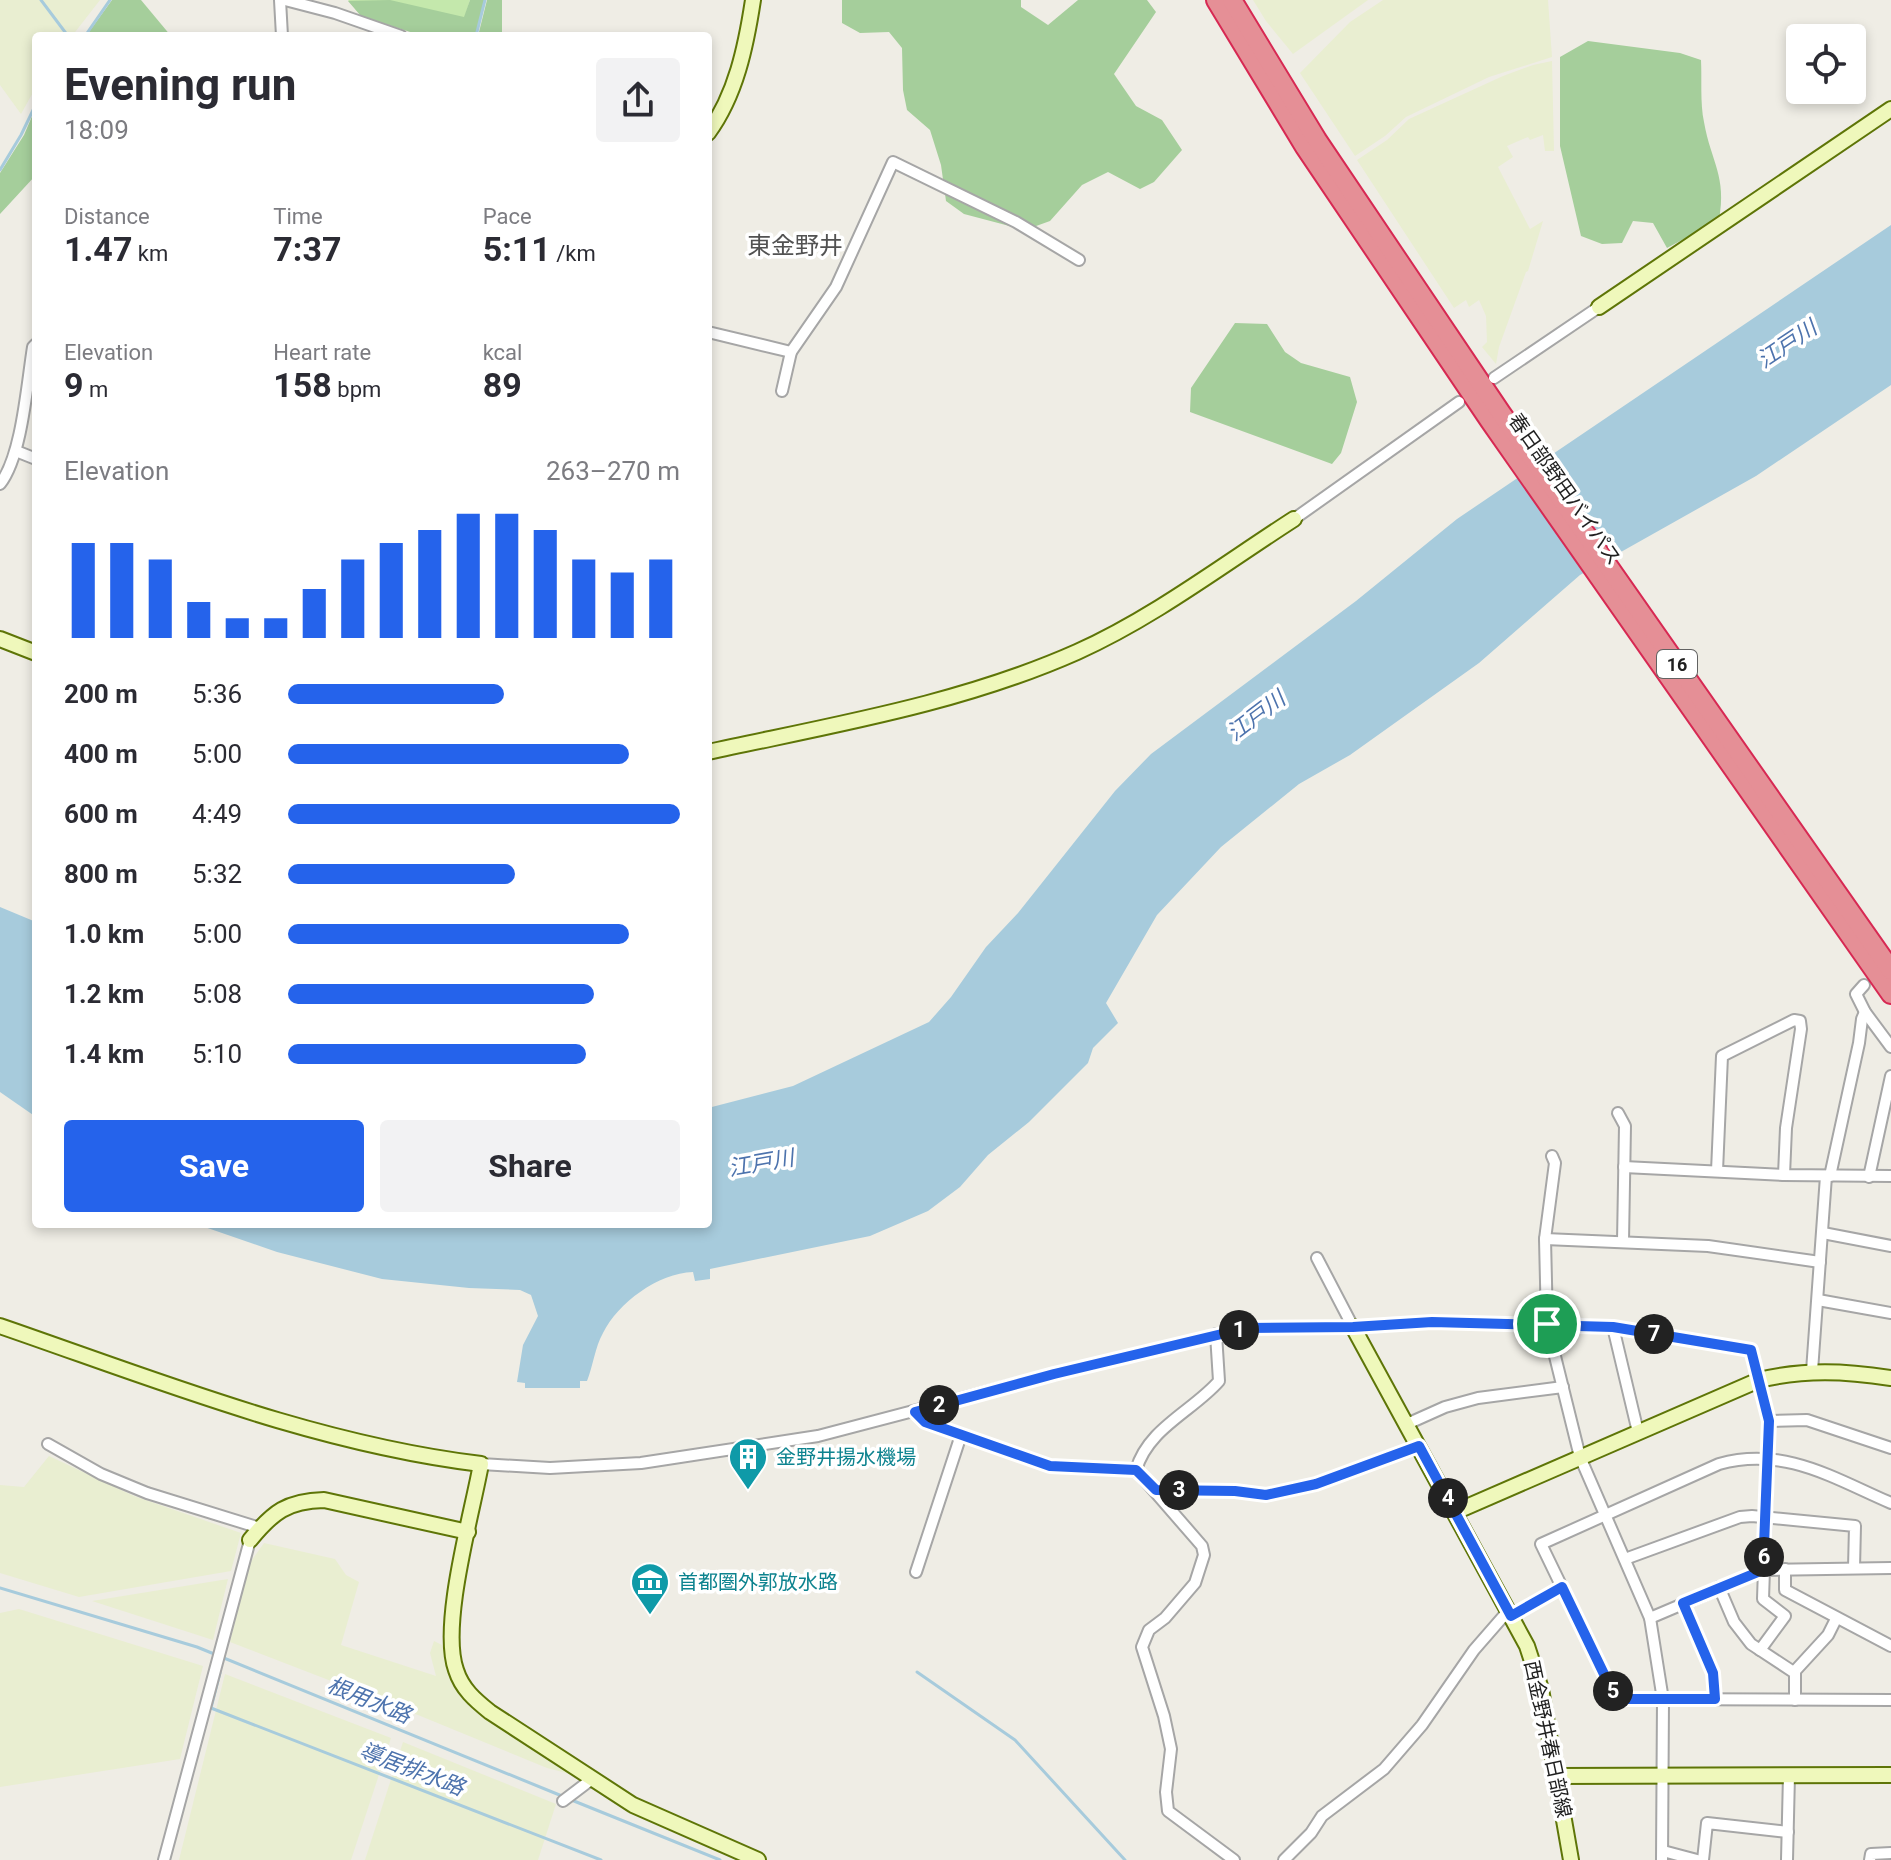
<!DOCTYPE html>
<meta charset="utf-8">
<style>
body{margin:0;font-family:Roboto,"Noto Sans JP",sans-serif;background:#f2f2f3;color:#2b2b33;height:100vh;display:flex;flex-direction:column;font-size:30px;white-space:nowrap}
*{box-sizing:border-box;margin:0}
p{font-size:26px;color:#7c7c81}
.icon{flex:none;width:44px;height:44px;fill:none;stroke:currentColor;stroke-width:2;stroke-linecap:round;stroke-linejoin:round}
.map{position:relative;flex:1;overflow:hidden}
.drawer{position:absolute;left:32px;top:32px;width:680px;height:1196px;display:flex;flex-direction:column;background:#fff;border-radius:8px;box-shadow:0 4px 12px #0003}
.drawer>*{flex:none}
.buttons{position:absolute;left:1786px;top:24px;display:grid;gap:16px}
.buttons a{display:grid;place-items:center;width:80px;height:80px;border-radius:8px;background:#fff;box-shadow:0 4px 12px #0003;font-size:40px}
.pin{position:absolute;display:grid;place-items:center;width:68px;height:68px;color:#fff;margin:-34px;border:4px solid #fff;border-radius:50%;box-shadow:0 2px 8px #0007}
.km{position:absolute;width:40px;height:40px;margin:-20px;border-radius:50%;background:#222;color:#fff;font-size:22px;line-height:40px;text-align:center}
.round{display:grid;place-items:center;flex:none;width:84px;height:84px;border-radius:8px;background:#f2f2f3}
.headline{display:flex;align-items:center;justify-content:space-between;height:136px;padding:0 32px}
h1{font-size:44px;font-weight:700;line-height:60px}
.figures{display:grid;grid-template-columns:repeat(3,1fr);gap:12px;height:136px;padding:8px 32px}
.figures div{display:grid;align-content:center}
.figures b{font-size:34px;font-weight:700}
.figures small{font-size:22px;font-weight:400}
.figures p{font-size:22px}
.chart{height:224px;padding:16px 32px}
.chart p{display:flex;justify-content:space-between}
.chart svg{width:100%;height:144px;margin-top:8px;stroke:#2563eb;stroke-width:6}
.button{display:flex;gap:16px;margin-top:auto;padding:16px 32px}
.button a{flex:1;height:92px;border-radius:8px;background:#2563eb;color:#fff;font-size:32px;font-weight:700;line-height:92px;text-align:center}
.button a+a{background:#f2f2f3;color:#2b2b33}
ul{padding:0 32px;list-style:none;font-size:26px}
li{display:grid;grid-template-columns:128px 96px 1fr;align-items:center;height:60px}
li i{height:20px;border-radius:10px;background:#2563eb}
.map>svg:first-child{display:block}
.farmland{fill:#e9eed1}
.grass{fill:#c4e8ac}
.forest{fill:#a5ce9b}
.water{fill:#a7cbdc}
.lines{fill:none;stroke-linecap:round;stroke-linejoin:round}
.stream{stroke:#a7cbdc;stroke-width:3}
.street-casing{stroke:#a6a6a6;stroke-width:14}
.secondary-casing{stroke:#5e7507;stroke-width:18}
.highway-casing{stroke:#d72953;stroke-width:22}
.street{stroke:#fff;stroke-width:10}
.secondary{stroke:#eff8bb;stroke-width:14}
.highway{stroke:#e58f96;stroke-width:18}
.route-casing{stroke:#fff;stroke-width:16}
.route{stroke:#2563eb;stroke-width:10}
.labels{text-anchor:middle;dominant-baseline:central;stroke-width:7;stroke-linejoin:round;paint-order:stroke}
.shield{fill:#fff;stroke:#626262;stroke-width:2}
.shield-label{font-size:18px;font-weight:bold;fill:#1f1f1f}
.street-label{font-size:20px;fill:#1f1f1f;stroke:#fff}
.culture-label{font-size:20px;fill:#0d838f;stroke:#fff;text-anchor:start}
.water-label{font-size:22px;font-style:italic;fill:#4d73ad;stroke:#fff}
.quarter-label{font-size:24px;fill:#525252;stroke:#fff}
</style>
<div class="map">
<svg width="1891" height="1860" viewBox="0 0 1891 1860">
<rect width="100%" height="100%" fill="#efede5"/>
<g class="farmland">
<path d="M0,0H40L66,36H36V87L21,114L0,85Z"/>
<path d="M42,0H100L72,36H69Z"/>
<path d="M1253,0H1368L1293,54L1266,21Z"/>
<path d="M1383,0H1548L1552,57L1489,77L1406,117L1385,136L1355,156L1300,73L1350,22Z"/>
<path d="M1552,61L1554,151H1545L1543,135L1530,140L1528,137L1507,146L1513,157L1498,167L1530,229L1543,221L1528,271L1526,272L1499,347L1496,364L1482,347L1487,342L1486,316L1479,300L1469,307L1466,300L1454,308L1357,160L1387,140L1409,119L1503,76L1533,65Z"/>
<path d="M49,1456L134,1496L241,1533L231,1571L79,1597L0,1573V1485L24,1487Z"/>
<path d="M264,1543L335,1559L346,1575L359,1582L341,1645L436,1676L430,1653L434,1641L442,1645L451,1674L574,1775L547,1768L396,1706L230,1642L249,1564Z"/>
<path d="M228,1579L213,1640L92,1601Z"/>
<path d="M19,1609L203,1666L180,1759L0,1787V1613Z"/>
<path d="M225,1674L391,1738L351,1860H179Z"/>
<path d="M403,1742L556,1804L538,1860H365Z"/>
</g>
<path class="grass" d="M348,0H470L459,36H423L361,16Z"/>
<g class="forest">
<path d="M112,0H141L171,36H86Z"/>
<path d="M390,0L464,17L470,0H485L476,36H423L361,16L348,1Z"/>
<path d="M487,0H502V36H478Z"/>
<path d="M842,0H1021V7L1048,25L1078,0H1147L1156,12L1114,74L1136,106L1162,120L1182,150L1154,182L1140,189L1108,172L1082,185L1050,221L1025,230L964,214L946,201L941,165L930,130L907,110L903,90L902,48L889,32L860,33L842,23Z"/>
<path d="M1588,41L1680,53L1701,60C1702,80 1700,103 1704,122C1711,162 1727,176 1719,220L1667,248L1653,223L1633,221L1622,243L1602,244L1581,236L1560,146V57Z"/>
<path d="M36,107L35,176L0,214V173L24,135Z"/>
<path d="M1235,323L1267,324L1285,352L1301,363L1350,377L1357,402L1341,453L1332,464L1190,412L1191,388Z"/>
</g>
<g class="water">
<path d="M1891,225V385L1756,476L1580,575L1479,663L1350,755L1299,784L1221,847L1157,915L1106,1003L1118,1023L1093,1048L1088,1063L1029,1122L988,1155L960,1187L928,1211L870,1236L710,1269V1279L695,1281L693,1272C658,1273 618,1303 603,1333C595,1347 593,1366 587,1381H580V1388H525V1383L517,1382L523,1345L538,1316L531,1295L520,1290L469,1288L382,1279L277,1252L196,1224H708V1108L793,1086L929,1022L951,997L986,947L1018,913L1115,791L1151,754L1356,601L1457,519Z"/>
<path d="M0,907L36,922V1117L0,1092Z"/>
</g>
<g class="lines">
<g class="stream">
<path d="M41,0L68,36"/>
<path d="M85,36L110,0"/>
<path d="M476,36L485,0"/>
<path d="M0,170L21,135L36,104"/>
<path d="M0,1588L197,1647L562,1796"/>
<path d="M917,1672L1015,1740L1125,1860"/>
<path d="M220,1673L211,1708L601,1860"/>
<path d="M569,1799L720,1860"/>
</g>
<g class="street-casing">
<g id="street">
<path d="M280,0L282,36"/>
<path d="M285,0L335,13L401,36"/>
<path d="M708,332L791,352"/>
<path d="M1494,378L1599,307"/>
<path d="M782,391L791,352L836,287L893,162L1016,222L1079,260"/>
<path d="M16,451L36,459"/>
<path d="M0,484C22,456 27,384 33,347L36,344"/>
<path d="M1294,519L1459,402"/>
<path d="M1864,985L1856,994L1865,1012L1891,1047"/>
<path d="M1618,1113L1625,1126L1623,1241"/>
<path d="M1552,1156L1555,1163L1545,1239L1547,1324L1580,1457L1650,1618L1663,1700L1662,1860"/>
<path d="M1624,1167L1784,1175L1891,1176"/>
<path d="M1717,1171L1722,1056L1794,1020L1800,1021L1801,1029L1786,1128L1784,1175"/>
<path d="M1830,1176L1859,1043L1862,1019L1865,1012"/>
<path d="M1869,1177L1891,1076"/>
<path d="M1823,1233L1891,1246"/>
<path d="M1545,1239L1708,1246L1820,1262"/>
<path d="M1317,1258L1353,1327"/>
<path d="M1818,1300L1891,1313"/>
<path d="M1613,1327L1638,1432"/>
<path d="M1812,1371L1826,1176"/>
<path d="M915,1412L925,1422L1050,1466L1136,1470L1202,1546L1204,1555L1195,1583L1165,1618L1149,1630L1142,1647L1164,1716L1171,1749L1166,1792L1168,1811L1234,1860"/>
<path d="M1769,1421L1807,1420L1891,1448"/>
<path d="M1407,1424L1445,1407L1478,1398L1563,1387"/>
<path d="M48,1444L101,1474L147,1493L260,1528"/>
<path d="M481,1464L550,1468L641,1463L818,1436L1054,1374L1247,1328L1353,1327L1432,1322L1590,1326L1613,1327L1751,1350L1769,1421L1763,1599L1785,1616L1760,1650"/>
<path d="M1136,1470C1148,1428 1193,1411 1219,1381L1216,1334"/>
<path d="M1156,1490L1235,1491L1266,1495L1316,1484L1419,1446"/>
<path d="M1891,1503C1833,1478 1784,1446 1719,1464L1541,1544L1616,1699L1891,1700"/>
<path d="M1625,1559L1740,1517L1752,1516L1855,1526L1854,1568"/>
<path d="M1785,1569V1590L1891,1646"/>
<path d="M916,1572L961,1435"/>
<path d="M1719,1587L1734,1622L1751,1644L1795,1673V1700"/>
<path d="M1683,1603L1713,1673L1715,1699"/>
<path d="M1511,1616L1562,1587"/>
<path d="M1650,1618L1763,1570L1891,1568"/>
<path d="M1794,1672L1828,1635L1836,1619"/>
<path d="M563,1801L592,1779"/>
<path d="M1663,1851L1697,1860"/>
<path d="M164,1860L250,1540"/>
<path d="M1284,1860L1311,1833L1322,1816L1384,1769L1422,1725L1474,1650L1508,1611"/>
<path d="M1703,1860L1707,1823L1788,1832"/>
<path d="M1787,1860L1789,1775"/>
<path d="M1870,1860L1871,1854L1891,1853"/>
</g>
</g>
<g class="secondary-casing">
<g id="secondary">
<path d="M708,133C736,95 746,46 753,0"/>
<path d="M1599,307L1891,109"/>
<path d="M0,639L36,653"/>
<path d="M708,752C832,725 960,704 1077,652C1153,618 1224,564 1294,519"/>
<path d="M0,1326C157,1380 315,1444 481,1464C472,1514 440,1625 456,1670C462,1689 475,1700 490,1712L633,1805L758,1860"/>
<path d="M1353,1327L1527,1646L1541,1689L1571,1860"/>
<path d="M1455,1512L1759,1380C1805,1369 1845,1371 1891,1378"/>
<path d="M250,1540C273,1512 287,1501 324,1500L468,1532"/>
<path d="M1557,1776L1891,1775"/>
</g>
</g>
<g class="highway-casing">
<g id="highway">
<path d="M1216,0L1305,147L1490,421L1891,994"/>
<path d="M1232,0L1317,140L1501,413L1891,970"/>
</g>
</g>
<use href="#street" class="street"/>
<use href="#secondary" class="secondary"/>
<use href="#highway" class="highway"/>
</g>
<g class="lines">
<g class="route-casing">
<path id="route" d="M1432,1322L1613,1327L1751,1350L1769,1421L1763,1570L1683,1603L1713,1673L1715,1699H1616L1562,1587L1511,1616L1419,1446L1316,1484L1266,1495L1235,1491L1156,1490L1136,1470L1050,1466L925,1422L915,1412L1054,1374L1247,1328L1353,1327Z"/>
</g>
<use href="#route" class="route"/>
</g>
<defs>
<g id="building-pin" transform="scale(2)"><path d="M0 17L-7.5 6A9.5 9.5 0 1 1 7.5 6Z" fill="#0f9aa8" stroke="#fff"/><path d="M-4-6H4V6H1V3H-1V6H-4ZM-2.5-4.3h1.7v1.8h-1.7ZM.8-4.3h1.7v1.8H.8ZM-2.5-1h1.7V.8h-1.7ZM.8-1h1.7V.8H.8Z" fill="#fff"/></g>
<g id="museum-pin" transform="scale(2)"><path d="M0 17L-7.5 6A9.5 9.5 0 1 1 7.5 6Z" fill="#0f9aa8" stroke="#fff"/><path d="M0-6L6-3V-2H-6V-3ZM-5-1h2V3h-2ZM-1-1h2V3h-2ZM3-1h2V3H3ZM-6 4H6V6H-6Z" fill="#fff"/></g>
</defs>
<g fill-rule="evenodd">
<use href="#building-pin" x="748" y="1457"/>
<use href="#museum-pin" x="650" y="1582"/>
</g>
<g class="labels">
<rect class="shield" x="1657" y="650" width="40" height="28" rx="6"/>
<g class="shield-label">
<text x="1677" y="664">16</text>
</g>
<g class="street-label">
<text transform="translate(1565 489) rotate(55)">春日部野田バイパス</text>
<text transform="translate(1548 1739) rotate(78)">西金野井春日部線</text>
</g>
<g class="culture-label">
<text x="776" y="1457">金野井揚水機場</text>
<text x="678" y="1582">首都圏外郭放水路</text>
</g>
<g class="water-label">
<text transform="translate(1787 344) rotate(-34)">江戸川</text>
<text transform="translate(1256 716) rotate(-37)">江戸川</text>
<text transform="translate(761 1163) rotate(-10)">江戸川</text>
<text transform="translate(369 1700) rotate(22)">根用水路</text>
<text transform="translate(412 1769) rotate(21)">導居排水路</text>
</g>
<g class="quarter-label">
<text x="795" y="246">東金野井</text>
</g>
</g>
</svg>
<div class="buttons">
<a><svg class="icon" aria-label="locate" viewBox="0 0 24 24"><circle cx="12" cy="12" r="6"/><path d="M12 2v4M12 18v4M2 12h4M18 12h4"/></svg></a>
</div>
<div class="pin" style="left:1547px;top:1324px;background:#1e9e55"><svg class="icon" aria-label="arrive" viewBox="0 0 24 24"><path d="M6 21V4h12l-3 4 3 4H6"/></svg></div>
<b class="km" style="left:1239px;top:1330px">1</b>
<b class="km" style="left:939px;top:1405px">2</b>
<b class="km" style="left:1179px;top:1490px">3</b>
<b class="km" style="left:1448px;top:1498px">4</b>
<b class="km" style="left:1613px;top:1691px">5</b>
<b class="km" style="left:1764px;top:1557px">6</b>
<b class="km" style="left:1654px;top:1334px">7</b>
<section class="drawer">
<div class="headline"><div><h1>Evening run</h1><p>18:09</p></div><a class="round"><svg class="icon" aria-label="share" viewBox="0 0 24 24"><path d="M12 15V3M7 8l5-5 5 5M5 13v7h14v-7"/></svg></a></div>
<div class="figures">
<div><p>Distance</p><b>1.47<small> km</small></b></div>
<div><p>Time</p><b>7:37</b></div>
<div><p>Pace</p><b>5:11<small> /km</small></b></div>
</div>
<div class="figures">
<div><p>Elevation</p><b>9<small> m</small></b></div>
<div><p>Heart rate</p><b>158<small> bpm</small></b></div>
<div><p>kcal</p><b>89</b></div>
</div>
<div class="chart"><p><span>Elevation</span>263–270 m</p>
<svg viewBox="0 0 160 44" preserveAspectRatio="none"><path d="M5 44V15M15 44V15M25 44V20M35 44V33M45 44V38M55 44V38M65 44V29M75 44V20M85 44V15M95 44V11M105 44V6M115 44V6M125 44V11M135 44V20M145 44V24M155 44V20"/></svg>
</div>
<ul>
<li><b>200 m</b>5:36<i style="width:55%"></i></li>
<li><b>400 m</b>5:00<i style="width:87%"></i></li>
<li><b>600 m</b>4:49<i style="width:100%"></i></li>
<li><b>800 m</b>5:32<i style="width:58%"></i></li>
<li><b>1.0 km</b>5:00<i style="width:87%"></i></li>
<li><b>1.2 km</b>5:08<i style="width:78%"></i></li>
<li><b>1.4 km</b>5:10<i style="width:76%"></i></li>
</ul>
<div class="button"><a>Save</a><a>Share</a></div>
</section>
</div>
